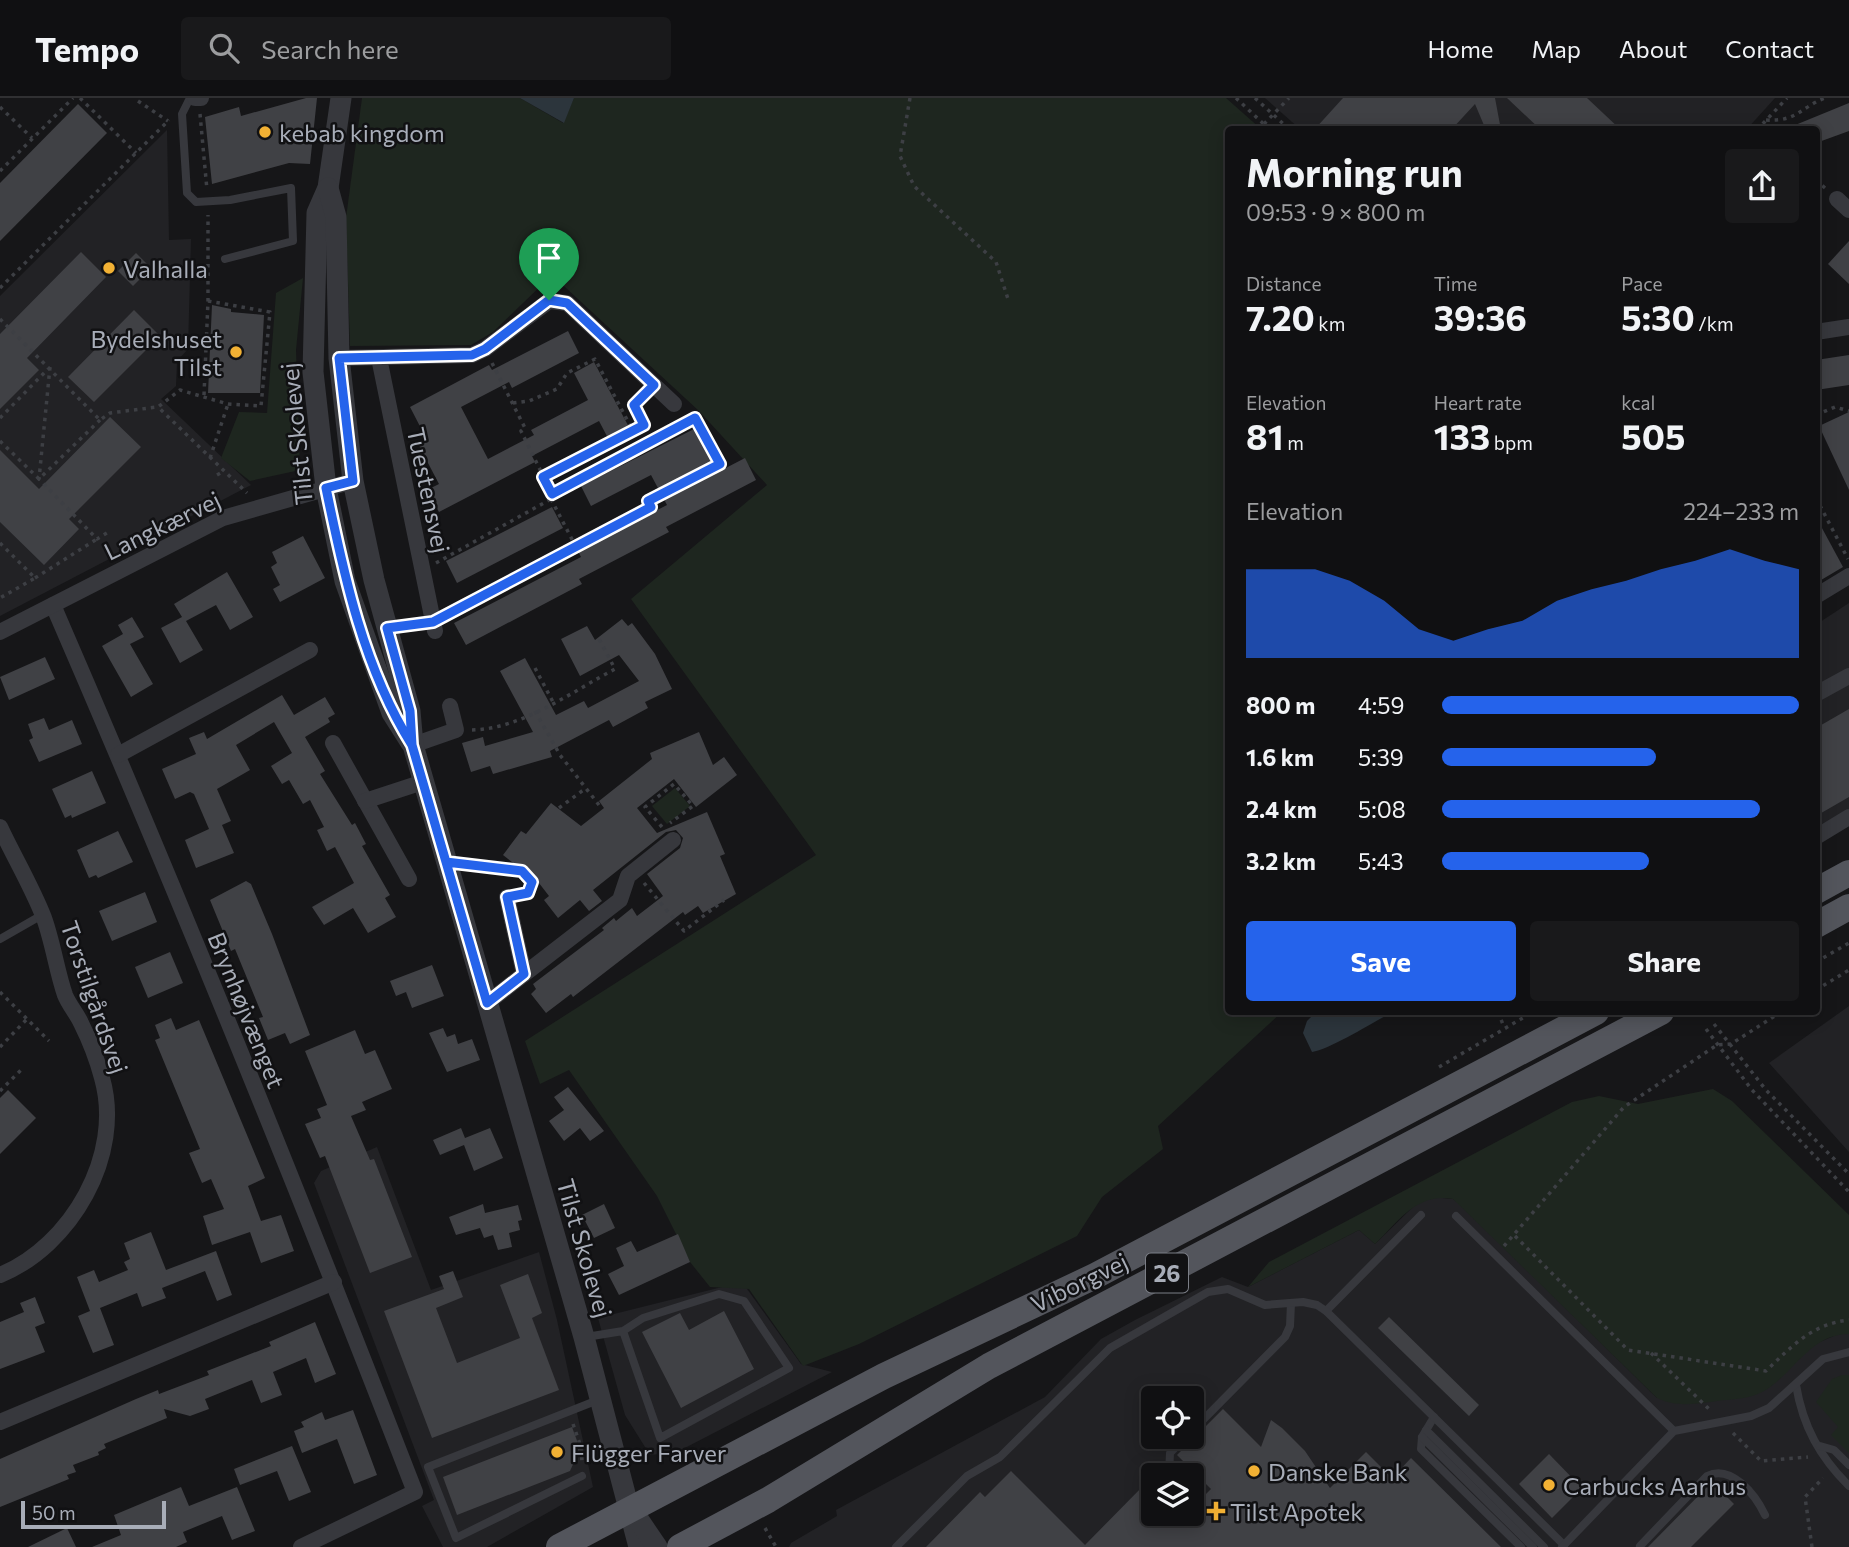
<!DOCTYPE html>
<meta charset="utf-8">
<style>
body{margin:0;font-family:Commissioner,sans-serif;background:#19191b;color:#f1f3f6;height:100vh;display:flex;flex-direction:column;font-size:26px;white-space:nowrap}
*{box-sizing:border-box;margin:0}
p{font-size:23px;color:#9c9d9f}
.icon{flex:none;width:38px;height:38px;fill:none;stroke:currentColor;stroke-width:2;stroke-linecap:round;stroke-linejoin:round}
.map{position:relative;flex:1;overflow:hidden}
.sheet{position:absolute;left:1225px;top:28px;width:595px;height:889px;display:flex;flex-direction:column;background:#101012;border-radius:7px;box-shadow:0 4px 18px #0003,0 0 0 2px #303032}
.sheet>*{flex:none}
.fabs{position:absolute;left:1141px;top:1288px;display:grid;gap:14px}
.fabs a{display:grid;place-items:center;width:63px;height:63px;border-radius:7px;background:#101012;box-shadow:0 4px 18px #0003,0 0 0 2px #303032;font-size:35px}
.scale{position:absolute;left:21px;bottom:18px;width:145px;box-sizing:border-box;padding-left:7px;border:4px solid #a8adb8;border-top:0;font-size:19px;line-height:24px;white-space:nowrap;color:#a8adb8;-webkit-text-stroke:5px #111113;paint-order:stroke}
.pin{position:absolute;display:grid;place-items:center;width:60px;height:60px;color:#fff;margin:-72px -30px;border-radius:50% 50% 50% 0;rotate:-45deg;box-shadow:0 0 7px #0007}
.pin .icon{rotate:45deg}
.round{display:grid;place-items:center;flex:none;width:74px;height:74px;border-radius:7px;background:#19191b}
.head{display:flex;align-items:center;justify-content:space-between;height:119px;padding:0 21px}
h1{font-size:38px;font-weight:700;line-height:52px}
.figures{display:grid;grid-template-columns:repeat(3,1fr);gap:10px;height:119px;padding:7px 21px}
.figures div{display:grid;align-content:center}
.figures b{font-size:35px;font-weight:700}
.figures small{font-size:19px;font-weight:400}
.figures p{font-size:19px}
.chart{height:196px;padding:14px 21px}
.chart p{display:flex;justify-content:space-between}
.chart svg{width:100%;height:126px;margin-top:7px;fill:#2563eb;opacity:.7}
.primary-button{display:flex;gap:14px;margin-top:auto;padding:14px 21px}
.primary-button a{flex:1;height:80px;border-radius:7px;background:#2563eb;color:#fff;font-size:28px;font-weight:700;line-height:80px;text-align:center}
.primary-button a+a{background:#19191b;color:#f1f3f6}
ul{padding:0 21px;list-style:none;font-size:23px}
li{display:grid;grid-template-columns:112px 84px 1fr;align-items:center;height:52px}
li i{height:18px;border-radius:9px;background:#2563eb}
header{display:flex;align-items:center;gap:42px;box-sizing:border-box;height:98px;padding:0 35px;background:#101012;border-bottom:2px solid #303032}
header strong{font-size:33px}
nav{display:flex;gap:38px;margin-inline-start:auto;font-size:24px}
.search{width:490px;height:63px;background:#19191b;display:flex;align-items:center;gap:18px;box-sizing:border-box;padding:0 24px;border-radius:7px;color:#9c9d9f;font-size:26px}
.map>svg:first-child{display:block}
.built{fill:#222225;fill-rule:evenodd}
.green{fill:#1e261f}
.water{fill:#2c353c}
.building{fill:#404145}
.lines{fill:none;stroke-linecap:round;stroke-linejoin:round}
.path{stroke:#3d3f44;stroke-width:3.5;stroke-dasharray:3.5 5;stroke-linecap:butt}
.service{stroke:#37383d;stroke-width:8}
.minor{stroke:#37383d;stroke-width:16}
.tertiary{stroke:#37383d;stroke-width:21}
.primary{stroke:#53555c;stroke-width:26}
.route-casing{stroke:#fff;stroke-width:14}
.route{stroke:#2563eb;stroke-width:9}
.poi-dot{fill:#f2b134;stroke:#111113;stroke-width:2.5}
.labels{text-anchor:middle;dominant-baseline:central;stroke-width:5;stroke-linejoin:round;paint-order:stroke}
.shield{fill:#111113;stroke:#7b7e86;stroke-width:2}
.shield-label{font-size:23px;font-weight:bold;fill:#a8adb8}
.poi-label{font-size:24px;fill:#a8adb8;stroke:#111113;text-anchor:start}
.street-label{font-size:24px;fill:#a8adb8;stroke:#111113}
</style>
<header>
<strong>Tempo</strong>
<div class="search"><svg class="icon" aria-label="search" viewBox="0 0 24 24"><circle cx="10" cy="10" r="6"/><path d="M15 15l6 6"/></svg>Search here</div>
<nav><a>Home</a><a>Map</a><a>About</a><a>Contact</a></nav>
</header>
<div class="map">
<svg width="1849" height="1449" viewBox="0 0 1849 1449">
<rect width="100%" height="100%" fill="#161618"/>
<g class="built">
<path d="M1265,0H1775L1746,32L1300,31Z"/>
<path d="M167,32L169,142L191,141L188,251L177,263L176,288L161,301L251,387L0,518V198Z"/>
<path d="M1849,505V712L1817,729V526Z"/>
<path d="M1849,908V1054L1769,965Z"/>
<path d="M377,1049L431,1192L539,1154L557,1222L593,1389L487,1449H443L422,1408L434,1402L314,1085L321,1073Z"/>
<path d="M1432,1099L1453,1101L1461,1107L1657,1300L1768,1290L1813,1247L1838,1236H1849V1449H789L791,1445L837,1418L836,1412L1045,1299L1101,1241L1135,1222L1222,1179L1248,1189L1359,1132L1375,1146L1415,1107ZM1153,1300H1192V1339H1153ZM1153,1377H1192V1416H1153Z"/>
<path d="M742,1184L801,1266L832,1274L677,1354L650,1357L625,1317L598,1220Z"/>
</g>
<g class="green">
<path d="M362,0H520L563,25L574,0H1226L1261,31L1228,32V914H1282L1158,1028L1163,1051L1102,1099L1077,1138L859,1246L803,1268L749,1191L710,1189L690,1164L657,1098L569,972L540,986L525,943L816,757L631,501L767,387L699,313L552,177L493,234L471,247L350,248L346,120Z"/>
<path d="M303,180L296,252L300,372L250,383L221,360L239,314L267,315L276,195Z"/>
<path d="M675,690L690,708L667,726L652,708Z"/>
<path d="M1713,991L1732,1003L1849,1117V1236C1808,1236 1793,1279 1760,1295C1746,1302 1726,1301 1711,1304C1691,1306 1676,1309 1657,1300L1453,1101C1417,1094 1398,1124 1375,1146L1359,1132L1248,1189L1269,1164L1572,1004L1599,998L1638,1006Z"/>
<path d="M1842,1277H1849V1355L1831,1337L1838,1329L1816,1304L1832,1281Z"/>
</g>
<g class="water">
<path d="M520,0H574L564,25Z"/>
<path d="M1316,914H1393C1373,924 1331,951 1312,954L1303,935L1307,923Z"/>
</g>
<g class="building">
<path d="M306,0H317L310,66L289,65L212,86L205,19L239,9L241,18Z"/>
<path d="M1343,0H1495L1501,32H1486L1475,6L1451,32H1314Z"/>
<path d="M1507,0H1587L1621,32H1541Z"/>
<path d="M1849,5V33L1816,45V32H1783Z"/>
<path d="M78,6L107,35L0,143V85Z"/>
<path d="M1849,143V186L1828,166Z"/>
<path d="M81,154L106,179L27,260L39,272L0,311V236Z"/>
<path d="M136,155L151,170L133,188L118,173Z"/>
<path d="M212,207L231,211V214L264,217L260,295H208Z"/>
<path d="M134,212L160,238L94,304L68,279Z"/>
<path d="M568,233L579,255L512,290L509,284L461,309L488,361L534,337L531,332L588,302L574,275L594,264L630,331L609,342L599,323L532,358L535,364L439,414L427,392L439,386L417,344L426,340L410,309L489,267L492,272Z"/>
<path d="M1849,257V287L1816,292V262Z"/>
<path d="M1849,314V392L1819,328Z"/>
<path d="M110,319L141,349L69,421L79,431L44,467L0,424V352L39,391Z"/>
<path d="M698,329L720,373L745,360L756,382L666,429L669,434L579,481L582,486L466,547L454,525L581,459L578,453L667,407L651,377L591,408L581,388Z"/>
<path d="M552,409L563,430L457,485L446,463Z"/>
<path d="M1816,419L1843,469L1816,485Z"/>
<path d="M303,438L325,480L280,504L273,491L280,487L271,469L277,465L272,454Z"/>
<path d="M227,474L253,519L230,532L216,507L186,523L203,552L180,565L161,530L182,519L174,506Z"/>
<path d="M132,519L144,539L130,546L153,586L131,599L102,548L123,536L118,527Z"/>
<path d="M622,521L628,528L632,525L655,556L672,591L645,604L648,610L613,629L609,622L550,653L552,659L493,676L490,668L471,674L462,645L483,639L485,648L533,634L500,573L525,560L556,617L584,603L588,610L639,583L619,557L580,578L561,541L587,528L595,542Z"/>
<path d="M45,559L55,581L9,602L0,579Z"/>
<path d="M282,597L294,617L325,599L335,616L328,620L330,624L305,639L325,673L320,676L352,727L355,725L366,746L362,748L390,797L385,800L396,819L368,835L353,810L324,827L312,809L354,785L335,749L327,753L317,732L324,729L310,702L303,706L289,682L282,686L271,668L292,655L274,624L236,647L250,672L217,691L231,723L222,727L234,755L196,770L185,742L209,731L194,696L190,694L175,701L162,671L196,656L189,640L204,634L207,641Z"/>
<path d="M1849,611V699L1816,718V630Z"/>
<path d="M44,620L49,632L72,622L82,646L39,664L29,642L33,640L28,626Z"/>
<path d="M699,634L713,667L724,659L737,677L696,709L674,681L637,710L657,735L707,714L725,756L720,758L736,796L703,815L698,808L685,817L683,814L573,899L571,896L546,915L531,896L536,891L533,886L604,832L602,830L614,820L616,823L632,810L637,818L663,798L647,776L680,750L683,740L676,732L666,734L593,792L602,803L589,813L580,802L558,820L544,802L549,798L525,767L521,771L503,757L521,733L526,736L551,705L581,728L604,710L599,703L652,661L650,655Z"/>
<path d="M92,673L106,705L72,720L71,717L65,720L52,691Z"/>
<path d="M118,733L133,764L98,780L96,777L89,780L77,752Z"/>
<path d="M246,783L251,786L272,836L310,937L290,946L285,935L268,942L259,920L263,919L235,851L231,853L210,802Z"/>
<path d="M145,794L157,824L112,843L99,813Z"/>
<path d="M170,854L183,885L148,900L135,869Z"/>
<path d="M432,867L444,898L412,910L406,894L396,898L390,883Z"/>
<path d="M171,920L176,932L199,922L265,1080L248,1088L261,1123L281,1117L294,1153L261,1165L250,1134L212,1147L203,1118L224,1111L211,1081L202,1085L189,1055L200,1051L155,942L160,940L155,927Z"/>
<path d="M443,930L447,939L455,936L458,946L472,941L480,962L447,974L429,935Z"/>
<path d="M355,932L365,956L375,952L392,991L362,1004L366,1012L351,1018L370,1062L374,1061L412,1159L370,1175L325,1058L320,1060L305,1026L321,1020L317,1011L327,1007L305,953Z"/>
<path d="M568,989L604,1033L590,1043L580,1030L564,1043L549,1023L564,1012L554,999Z"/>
<path d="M8,992L36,1020L0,1056V1000Z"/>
<path d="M461,1030L465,1040L490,1030L503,1060L474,1073L464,1047L440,1057L433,1042Z"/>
<path d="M483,1106L485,1115L518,1107L522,1122L518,1123L520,1132L509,1135L512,1149L498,1152L493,1137L484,1140L480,1130L456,1137L449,1119Z"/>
<path d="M604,1106L615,1130L594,1140L582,1117Z"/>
<path d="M151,1134L166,1172L216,1153L232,1197L217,1203L205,1173L162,1190L166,1200L142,1209L137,1195L100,1210L114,1247L93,1255L78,1218L90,1213L77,1179L94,1172L99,1184L128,1172L124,1164L130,1161L124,1145Z"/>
<path d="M678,1136L690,1164L619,1197L608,1176L624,1168L616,1150L631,1143L637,1154Z"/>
<path d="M453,1173L463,1199L436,1210L457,1265L520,1240L500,1187L528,1176L542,1215L532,1220L559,1292L432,1340L384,1213L444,1191L439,1178Z"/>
<path d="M35,1199L45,1225L35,1229L45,1254L0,1271V1224L24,1214L20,1205Z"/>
<path d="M724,1213L754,1271L681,1310L642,1234L680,1215L689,1232Z"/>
<path d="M1389,1219L1479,1307L1469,1318L1378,1230Z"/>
<path d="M315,1224L336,1276L315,1285L306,1260L273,1274L282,1297L261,1305L252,1282L205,1301L209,1311L190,1318L164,1311L167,1320L104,1346L106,1350L98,1354L99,1357L73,1367L76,1374L67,1377L69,1381L0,1409V1361L136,1301L158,1292L159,1296L209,1277L207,1273L271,1248L269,1244Z"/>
<path d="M1223,1311L1261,1349L1271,1322L1282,1330L1305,1353L1330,1390L1366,1354L1392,1380L1411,1360L1501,1449H926L980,1394L985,1399L1011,1373L1085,1447L1145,1386L1153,1394V1416H1192V1410L1211,1391L1177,1357Z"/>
<path d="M353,1312L377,1377L354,1386L337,1341L302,1355L294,1333L304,1329L301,1324L322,1314L325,1322Z"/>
<path d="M572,1329L580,1351L570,1373L457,1417L443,1379Z"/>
<path d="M292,1348L311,1394L289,1403L277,1373L240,1387L234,1371Z"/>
<path d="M1549,1356L1582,1390L1552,1420L1519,1386Z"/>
<path d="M1712,1384L1734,1406L1691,1449H1648Z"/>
<path d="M181,1389L189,1408L237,1389L255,1433L232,1442L222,1418L183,1434L187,1444L176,1449H92L121,1437L114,1417Z"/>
<path d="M67,1430L76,1449H28Z"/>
</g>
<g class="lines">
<g class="path">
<path d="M80,0L136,55"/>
<path d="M910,0L900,58L914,88L996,164L1008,201"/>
<path d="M1236,0L1270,32"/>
<path d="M1255,0L1290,32"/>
<path d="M138,3L168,23"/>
<path d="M0,9L32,40"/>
<path d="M200,16L207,92"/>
<path d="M1766,22C1797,24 1801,9 1825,0"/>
<path d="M1264,26L1289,0"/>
<path d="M1757,32L1787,0"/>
<path d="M0,73L73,0"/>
<path d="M1816,82L1825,90"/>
<path d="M0,190L169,22"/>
<path d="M208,203L270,214L261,308L228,306L180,292L158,309L247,395"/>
<path d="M0,221L100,322L110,315L157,309"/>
<path d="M492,265L525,330L521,333L552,396"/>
<path d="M50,269L39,381L97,441L110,433"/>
<path d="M204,297L208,203V117"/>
<path d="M513,305L529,303L557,291L567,275L595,261L633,333"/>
<path d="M1816,317L1835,309L1849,313"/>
<path d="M0,320L48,271"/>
<path d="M0,343L39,381L100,322"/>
<path d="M210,360L228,306"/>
<path d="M217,377L224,373"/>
<path d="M543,379L644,327L634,307L643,298"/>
<path d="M1816,400L1848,461"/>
<path d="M551,401L576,449"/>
<path d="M0,445L35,480L0,500"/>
<path d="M436,465L551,401L552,396L695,320L720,366L648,403L651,409L448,516"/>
<path d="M35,480L97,441"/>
<path d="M535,570L553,604"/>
<path d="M535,613L560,657L599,707"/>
<path d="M472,632C522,631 571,594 615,571L598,539"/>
<path d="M559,710L586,690"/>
<path d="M662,729L645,709L674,686L693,708L670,725"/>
<path d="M466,766L522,773L532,784L528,795L525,796"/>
<path d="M644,785L684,833L724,802"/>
<path d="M1816,864L1849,845"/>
<path d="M1816,892L1849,872"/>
<path d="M0,894L49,943"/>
<path d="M1498,914L1504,929"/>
<path d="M1714,926L1766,992L1849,1076"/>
<path d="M1706,931L1752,992L1849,1094"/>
<path d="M0,949L27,921"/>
<path d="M1439,969L1533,914"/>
<path d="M0,993L23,970"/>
<path d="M1515,1138L1628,1252L1766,1273C1792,1248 1812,1226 1849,1222"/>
<path d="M1504,1148L1624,1009L1717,947L1731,946L1781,914"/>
<path d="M1651,1255L1710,1312"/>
<path d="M573,1326L581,1349L582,1365"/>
<path d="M1733,1335L1761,1363L1808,1359"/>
<path d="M765,1430L776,1449"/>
<path d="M1812,1449L1805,1399L1823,1380"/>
</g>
<g class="service">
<path d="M190,0L182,16L187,95L196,104L230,102L291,90L293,143L225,161"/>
<path d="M0,841L42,817"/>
<path d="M1456,1118L1674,1333"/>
<path d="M1326,1213L1421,1117"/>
<path d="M586,1239L623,1233L643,1220L719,1196L744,1203L789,1270L660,1340L623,1233"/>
<path d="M1796,1287C1803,1329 1820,1359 1849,1388"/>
<path d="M1434,1319L1422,1339L1421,1351L1521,1449"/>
<path d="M1426,1332L1544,1449"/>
<path d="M1192,1333L1285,1239L1290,1228L1291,1205"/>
<path d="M1422,1339L1533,1449"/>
<path d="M1820,1348L1834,1352L1849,1367"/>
<path d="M1169,1377L1170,1355L1186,1339"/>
<path d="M582,1378L456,1440L428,1369L598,1302"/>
<path d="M1640,1448L1707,1378C1731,1366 1755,1396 1765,1417"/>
<path d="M896,1449L967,1378L1000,1359L1110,1250L1208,1194L1228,1191L1265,1207L1303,1204L1317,1207L1326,1213L1564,1447"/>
<path d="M1562,1449L1674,1333L1751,1318L1769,1310L1823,1261L1849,1254"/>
</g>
<g class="minor">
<path d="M195,0H201"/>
<path d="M1837,101L1849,112"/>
<path d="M1816,234L1849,229"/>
<path d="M339,260L472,257L485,251L549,203L567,205L674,306"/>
<path d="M379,260L435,533"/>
<path d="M1816,498L1849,478"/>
<path d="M53,507C180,800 300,1097 415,1394L301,1449"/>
<path d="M0,534L223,420L353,383"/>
<path d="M1816,596L1849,578"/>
<path d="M333,645L409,781"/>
<path d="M413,647L456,632L450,608"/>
<path d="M118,657L310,552"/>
<path d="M365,703L423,684"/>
<path d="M0,729C14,759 32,789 44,820C53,845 57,874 65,897C69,907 77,916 81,925C90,943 97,961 102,980C124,1057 71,1148 0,1177"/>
<path d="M1816,739L1849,719"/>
<path d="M507,799L524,876"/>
<path d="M487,905L620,802L628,778L673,742"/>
<path d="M0,1324L334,1184"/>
</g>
<g class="tertiary">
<path d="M341,0L328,90L317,115L313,274L326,390L345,483L392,615L411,645"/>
<path d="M328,90L336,119L339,260L353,383L374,482L410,613L413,647L584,1239L639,1449"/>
<path d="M638,1421L657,1449"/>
</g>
<g class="primary">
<path d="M1816,793L1849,775"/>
<path d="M1816,827L1849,809"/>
<path d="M559,1449L884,1278L1095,1178L1596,914"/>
<path d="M680,1449L768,1402L989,1268L1661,914"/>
</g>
</g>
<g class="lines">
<g class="route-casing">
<path id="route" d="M549,202L485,251L472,257L339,260L353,383L326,390C344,478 364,571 412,647L487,905L524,876L507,799L528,795L532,784L522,773L446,764L412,647L410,613L387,530L433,524L651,409L648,403L720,366L695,320L552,396L543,379L644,327L634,307L654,287L567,205L549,202"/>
</g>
<use href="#route" class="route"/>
</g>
<g class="poi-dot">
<circle cx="265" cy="34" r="7"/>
<circle cx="109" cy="170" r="7"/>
<circle cx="236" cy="254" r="7"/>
<circle cx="557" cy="1354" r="7"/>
<circle cx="1254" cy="1373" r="7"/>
<circle cx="1549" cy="1387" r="7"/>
<path d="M1212.5 1402.5h7v7h7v7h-7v7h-7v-7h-7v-7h7z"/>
</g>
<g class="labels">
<rect class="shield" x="1146" y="1155.5" width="42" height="39" rx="5"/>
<g class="shield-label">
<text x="1167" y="1175">26</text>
</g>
<g class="poi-label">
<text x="279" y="34">kebab kingdom</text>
<text x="123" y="170">Valhalla</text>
<text x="222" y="240" text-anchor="end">Bydelshuset<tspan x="222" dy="28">Tilst</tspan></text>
<text x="571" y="1354">Flügger Farver</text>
<text x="1268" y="1373">Danske Bank</text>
<text x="1563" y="1387">Carbucks Aarhus</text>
<text x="1230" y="1413">Tilst Apotek</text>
</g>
<g class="street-label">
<text transform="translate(296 336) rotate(-96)">Tilst Skolevej</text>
<text transform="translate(429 392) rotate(78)">Tuestensvej</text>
<text transform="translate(162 427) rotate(-26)">Langkærvej</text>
<text transform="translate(95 899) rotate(71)">Torstilgårdsvej</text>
<text transform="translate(247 912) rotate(68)">Brynhøjvænget</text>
<text transform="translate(585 1150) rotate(74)">Tilst Skolevej</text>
<text transform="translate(1079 1184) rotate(-26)">Viborgvej</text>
</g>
</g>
</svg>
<div class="fabs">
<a><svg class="icon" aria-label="locate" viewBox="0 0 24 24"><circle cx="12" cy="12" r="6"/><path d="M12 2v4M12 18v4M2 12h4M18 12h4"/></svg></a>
<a><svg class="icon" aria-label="layers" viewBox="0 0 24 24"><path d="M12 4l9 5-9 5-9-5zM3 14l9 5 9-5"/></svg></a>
</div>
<div class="scale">50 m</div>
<div class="pin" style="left:549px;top:202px;background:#1e9e55"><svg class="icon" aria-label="arrive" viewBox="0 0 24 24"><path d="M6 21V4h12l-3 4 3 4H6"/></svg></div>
<section class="sheet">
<div class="head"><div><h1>Morning run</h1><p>09:53 · 9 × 800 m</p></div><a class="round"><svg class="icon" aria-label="share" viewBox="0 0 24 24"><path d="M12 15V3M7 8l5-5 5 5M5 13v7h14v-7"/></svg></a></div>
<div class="figures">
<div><p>Distance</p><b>7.20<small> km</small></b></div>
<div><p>Time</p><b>39:36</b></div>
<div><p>Pace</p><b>5:30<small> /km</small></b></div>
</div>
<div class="figures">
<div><p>Elevation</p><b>81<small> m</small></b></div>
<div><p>Heart rate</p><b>133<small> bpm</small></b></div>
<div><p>kcal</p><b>505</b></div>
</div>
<div class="chart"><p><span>Elevation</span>224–233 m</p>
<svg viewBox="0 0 160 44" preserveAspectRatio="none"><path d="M0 44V13L10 13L20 13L30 17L40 24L50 34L60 38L70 34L80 31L90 24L100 20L110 17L120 13L130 10L140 6L150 10L160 13V44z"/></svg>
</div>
<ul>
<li><b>800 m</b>4:59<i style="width:100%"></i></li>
<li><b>1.6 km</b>5:39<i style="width:60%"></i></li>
<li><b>2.4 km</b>5:08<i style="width:89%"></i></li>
<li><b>3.2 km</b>5:43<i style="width:58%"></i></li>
</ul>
<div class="primary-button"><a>Save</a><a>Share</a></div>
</section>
</div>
